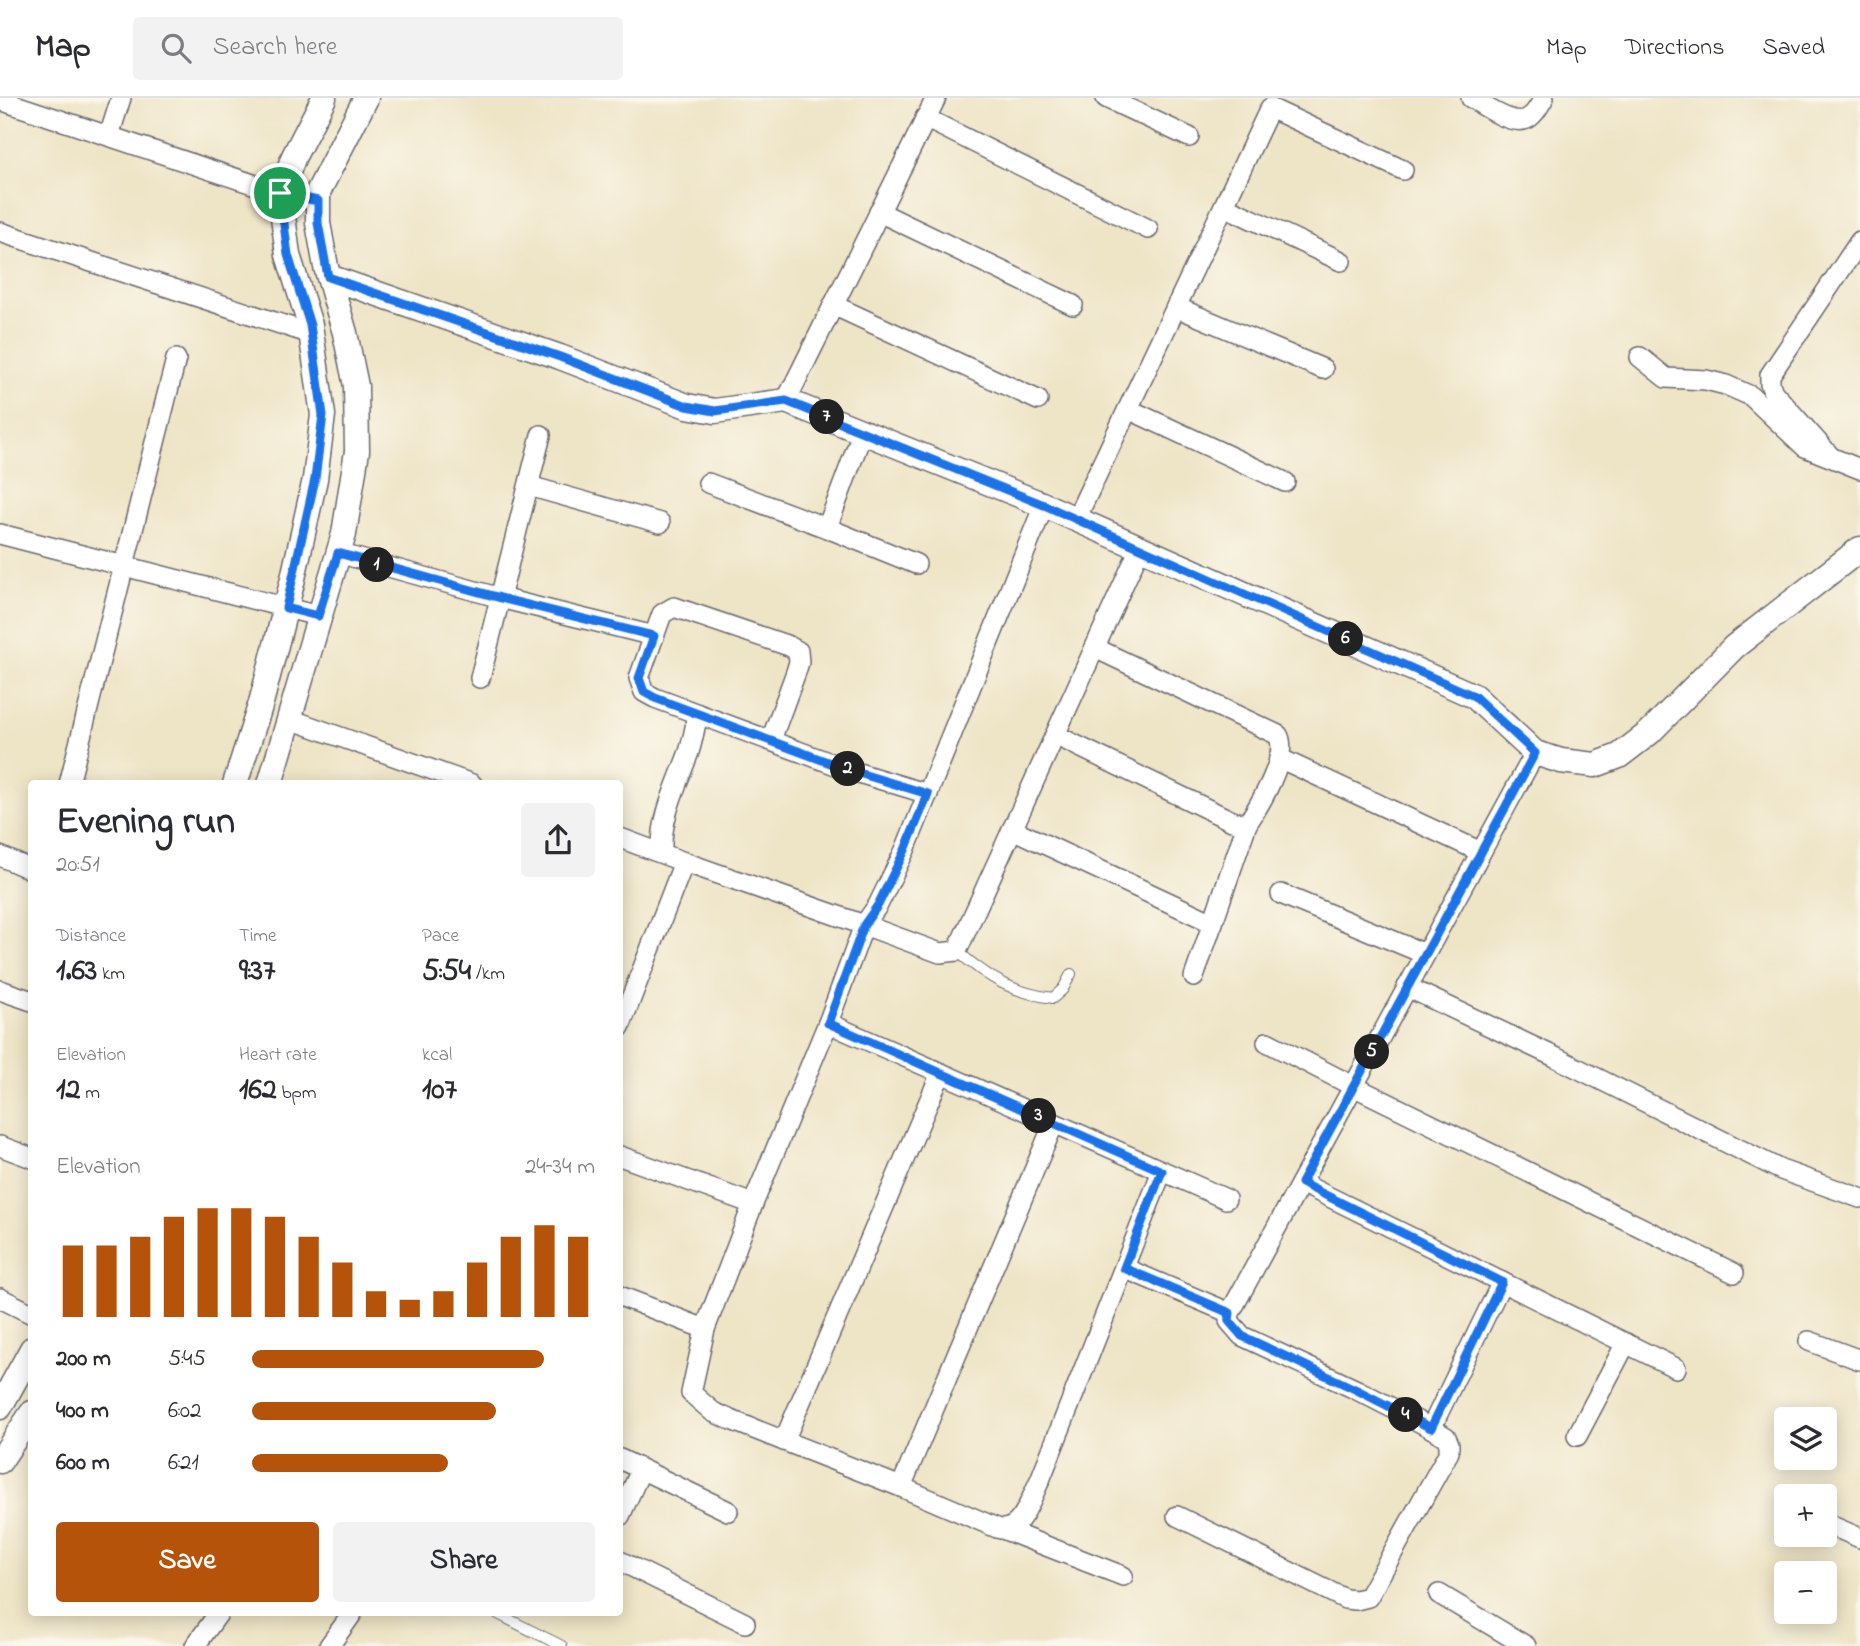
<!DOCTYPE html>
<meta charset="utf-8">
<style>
body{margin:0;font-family:"Indie Flower",sans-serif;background:#f2f2f3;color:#2b2b33;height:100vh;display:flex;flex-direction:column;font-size:26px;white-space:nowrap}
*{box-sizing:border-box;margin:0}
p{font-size:23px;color:#7c7c81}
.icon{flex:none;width:38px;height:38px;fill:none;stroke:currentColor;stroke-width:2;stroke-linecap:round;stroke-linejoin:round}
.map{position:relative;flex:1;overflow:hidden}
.drawer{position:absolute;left:28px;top:682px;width:595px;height:836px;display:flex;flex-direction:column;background:#fff;border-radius:7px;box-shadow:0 4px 18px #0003}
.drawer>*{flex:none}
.controls{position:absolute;left:1774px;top:1309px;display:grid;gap:14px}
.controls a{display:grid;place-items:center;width:63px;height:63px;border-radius:7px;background:#fff;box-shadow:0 4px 18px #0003;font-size:35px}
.pin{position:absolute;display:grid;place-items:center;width:60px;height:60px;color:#fff;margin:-30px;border:4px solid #fff;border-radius:50%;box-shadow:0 2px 7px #0007}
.km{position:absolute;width:35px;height:35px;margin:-18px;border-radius:50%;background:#222;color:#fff;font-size:19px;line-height:35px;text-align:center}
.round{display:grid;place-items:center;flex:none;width:74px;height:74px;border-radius:7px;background:#f2f2f3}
.head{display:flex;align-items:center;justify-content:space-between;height:119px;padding:0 28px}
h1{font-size:38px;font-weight:800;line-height:52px}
.metrics{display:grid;grid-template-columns:repeat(3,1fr);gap:10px;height:119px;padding:7px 28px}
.metrics div{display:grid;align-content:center}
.metrics b{font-size:30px;font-weight:800}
.metrics small{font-size:19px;font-weight:400}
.metrics p{font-size:19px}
.chart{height:196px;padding:14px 28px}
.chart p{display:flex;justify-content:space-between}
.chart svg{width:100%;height:126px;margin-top:7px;stroke:#b45309;stroke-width:6}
.cta{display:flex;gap:14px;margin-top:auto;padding:14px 28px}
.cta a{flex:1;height:80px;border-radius:7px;background:#b45309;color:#fff;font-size:28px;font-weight:800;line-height:80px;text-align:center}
.cta a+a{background:#f2f2f3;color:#2b2b33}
ul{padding:0 28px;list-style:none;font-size:23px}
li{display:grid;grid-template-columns:112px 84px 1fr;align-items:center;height:52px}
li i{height:18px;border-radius:9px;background:#b45309}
header{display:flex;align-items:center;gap:42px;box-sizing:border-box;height:98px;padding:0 35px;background:#fff;border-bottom:2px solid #e1e1e2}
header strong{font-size:33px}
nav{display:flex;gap:38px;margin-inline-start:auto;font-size:24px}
.search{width:490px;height:63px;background:#f2f2f3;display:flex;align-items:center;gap:18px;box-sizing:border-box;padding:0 24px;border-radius:7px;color:#7c7c81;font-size:26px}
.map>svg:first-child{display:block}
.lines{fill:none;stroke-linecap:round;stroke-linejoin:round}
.service-casing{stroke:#69666c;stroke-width:12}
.minor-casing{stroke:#69666c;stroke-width:22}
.tertiary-casing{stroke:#69666c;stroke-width:27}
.service{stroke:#fff;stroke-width:10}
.minor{stroke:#fff;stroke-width:19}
.tertiary{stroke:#fff;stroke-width:24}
.route-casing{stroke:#fff;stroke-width:14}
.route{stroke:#1a73e8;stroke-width:9}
</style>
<header>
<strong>Map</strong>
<div class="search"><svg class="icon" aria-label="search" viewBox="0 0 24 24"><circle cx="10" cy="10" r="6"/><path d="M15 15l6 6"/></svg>Search here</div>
<nav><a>Map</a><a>Directions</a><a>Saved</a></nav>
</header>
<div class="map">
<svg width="1860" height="1548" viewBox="0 0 1860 1548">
<rect width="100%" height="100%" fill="#fbf7ec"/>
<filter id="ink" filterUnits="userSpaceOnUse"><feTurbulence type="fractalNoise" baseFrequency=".0143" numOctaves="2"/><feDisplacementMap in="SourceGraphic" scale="14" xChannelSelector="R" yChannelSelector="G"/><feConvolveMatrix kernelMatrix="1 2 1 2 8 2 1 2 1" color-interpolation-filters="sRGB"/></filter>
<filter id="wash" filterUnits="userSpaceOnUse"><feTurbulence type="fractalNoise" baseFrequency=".00686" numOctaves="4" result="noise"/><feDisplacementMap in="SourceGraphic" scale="28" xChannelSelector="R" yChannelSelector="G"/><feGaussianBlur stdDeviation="1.57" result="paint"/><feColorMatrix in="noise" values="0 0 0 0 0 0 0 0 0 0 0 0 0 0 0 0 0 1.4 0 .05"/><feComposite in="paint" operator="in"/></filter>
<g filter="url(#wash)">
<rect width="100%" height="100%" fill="#eee4c6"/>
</g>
<g filter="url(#ink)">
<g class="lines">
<g class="service-casing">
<g id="service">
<path d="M957,853C987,879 1012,895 1053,900L1063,891L1071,876"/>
<path d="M498,1516L562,1548"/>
</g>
</g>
<g class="minor-casing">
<g id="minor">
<path d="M1106,0L1189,39"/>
<path d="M1471,0C1484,8 1516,31 1530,19C1536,15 1540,6 1544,0"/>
<path d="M0,2L280,95L318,103"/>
<path d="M925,20L1148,131"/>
<path d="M109,38L121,0"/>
<path d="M1224,108L1341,163"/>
<path d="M879,114L1073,207"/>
<path d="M0,134L311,236"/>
<path d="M833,207L1038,302"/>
<path d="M1176,209L1323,271"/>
<path d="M1640,259L1666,280L1706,282L1726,287L1751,298L1805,349L1860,371"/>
<path d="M786,303L936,0"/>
<path d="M1128,311L1285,384"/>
<path d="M1831,359L1773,294L1770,286V277L1860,143"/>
<path d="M708,385L827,430L863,333"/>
<path d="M529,388L660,425"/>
<path d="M1075,423L1270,10L1403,72"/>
<path d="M827,430L916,466"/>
<path d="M0,436L318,518"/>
<path d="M1140,450L957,853L940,855L864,827L828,925L753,1106L705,1231L691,1295L713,1314L731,1322L901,1389L997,1430C1021,1438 1031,1399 1040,1382L1162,1073"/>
<path d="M338,455L508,502L654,538"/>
<path d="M480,580L541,337"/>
<path d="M290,621L472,686"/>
<path d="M1055,637L1232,723L1247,726C1259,708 1290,657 1278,637L1095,550"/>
<path d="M771,642L796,574L799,564L798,553L789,548L674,509L662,516L639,580L644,594L655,600L852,673L928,696"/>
<path d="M1279,660L1481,754"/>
<path d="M69,686L176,261"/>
<path d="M1012,731L1213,825"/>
<path d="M620,740L684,764L620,929"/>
<path d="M662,755C660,720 677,687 689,654C693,642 695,628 698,616"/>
<path d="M0,758L32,772"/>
<path d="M684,764L864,827L878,807L905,752L1044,407"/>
<path d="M1281,796L1425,856"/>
<path d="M1194,879L1247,726"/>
<path d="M1407,889L1553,958L1781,1072L1860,1100"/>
<path d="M0,892L32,903"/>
<path d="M828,925L1226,1101"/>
<path d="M1267,944L1353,988L1734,1175"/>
<path d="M0,1048L32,1060"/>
<path d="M620,1058L753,1106"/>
<path d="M1301,1085L1676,1270"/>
<path d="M1124,1170L1230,1215"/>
<path d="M620,1198L705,1231"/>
<path d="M0,1200L32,1216"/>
<path d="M1809,1243L1860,1262"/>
<path d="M1431,1330L1502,1184"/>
<path d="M1577,1338L1626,1245"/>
<path d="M784,1343L941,975"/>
<path d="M620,1361L728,1413"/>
<path d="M901,1389L1054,1025"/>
<path d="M620,1418L641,1372"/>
<path d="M1177,1418L1345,1501L1356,1502L1368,1499L1449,1354V1346L1446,1339L1431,1330L1357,1292L1242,1238L1229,1223L1230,1215L1535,655"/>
<path d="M1825,1425L1860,1440"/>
<path d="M1005,1432L1123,1478"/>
<path d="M620,1463L745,1525"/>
<path d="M1439,1496L1526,1548"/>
<path d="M195,1548L218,1516"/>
<path d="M329,1548L352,1516"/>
</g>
</g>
<g class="tertiary-casing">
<g id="tertiary">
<path d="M329,179L560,259L687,308L715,313L786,303L1044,407L1474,598L1535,655L1561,663L1595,667L1619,658L1649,635L1734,549L1860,451"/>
<path d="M235,686L261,605L292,485L315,381L323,317L310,227L288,157L280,95L294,58L324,0"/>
<path d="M270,686L344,436L357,353L356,288L345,235L326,169L318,125V94L366,0"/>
<path d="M0,1309L32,1251"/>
<path d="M0,1363L32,1315"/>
</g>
</g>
<use href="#service" class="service"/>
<use href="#minor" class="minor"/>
<use href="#tertiary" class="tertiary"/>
</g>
</g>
<g class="lines" filter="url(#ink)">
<g class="route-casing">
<path id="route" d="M280,95L318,103V125L328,179L560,259L687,308L715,313L786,303L1044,407L1474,598L1535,655L1301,1085L1502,1184L1431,1330L1357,1292L1242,1238L1229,1223L1230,1215L1124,1170L1162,1073L828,925L864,827L878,807L905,752L928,696L852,673L655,600L644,594L639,580L654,538L508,502L338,455L318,518L286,510L315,381L323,317L310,227L288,157Z"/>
</g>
<use href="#route" class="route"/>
</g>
</svg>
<div class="controls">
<a><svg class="icon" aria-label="layers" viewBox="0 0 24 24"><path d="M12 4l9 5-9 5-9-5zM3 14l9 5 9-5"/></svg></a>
<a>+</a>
<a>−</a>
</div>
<div class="pin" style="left:280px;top:95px;background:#1e9e55"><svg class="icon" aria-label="arrive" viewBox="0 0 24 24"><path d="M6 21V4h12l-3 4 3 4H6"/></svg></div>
<b class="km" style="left:377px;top:467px">1</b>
<b class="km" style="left:848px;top:671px">2</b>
<b class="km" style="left:1039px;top:1018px">3</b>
<b class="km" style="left:1406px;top:1317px">4</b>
<b class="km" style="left:1372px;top:954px">5</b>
<b class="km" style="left:1346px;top:541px">6</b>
<b class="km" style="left:827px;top:319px">7</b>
<section class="drawer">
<div class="head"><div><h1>Evening run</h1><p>20:51</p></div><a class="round"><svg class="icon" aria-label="share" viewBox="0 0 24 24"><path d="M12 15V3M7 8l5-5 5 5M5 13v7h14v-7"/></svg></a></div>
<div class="metrics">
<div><p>Distance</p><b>1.63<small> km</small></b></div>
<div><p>Time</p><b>9:37</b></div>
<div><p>Pace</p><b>5:54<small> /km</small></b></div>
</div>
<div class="metrics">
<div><p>Elevation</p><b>12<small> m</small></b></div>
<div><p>Heart rate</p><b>162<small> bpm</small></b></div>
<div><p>kcal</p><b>107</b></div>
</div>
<div class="chart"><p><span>Elevation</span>24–34 m</p>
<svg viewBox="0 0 160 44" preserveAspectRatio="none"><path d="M5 44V19M15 44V19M25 44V16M35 44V9M45 44V6M55 44V6M65 44V9M75 44V16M85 44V25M95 44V35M105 44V38M115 44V35M125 44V25M135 44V16M145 44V12M155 44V16"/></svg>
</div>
<ul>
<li><b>200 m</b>5:45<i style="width:85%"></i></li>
<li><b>400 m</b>6:02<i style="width:71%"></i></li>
<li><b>600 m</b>6:21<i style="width:57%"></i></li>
</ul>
<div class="cta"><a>Save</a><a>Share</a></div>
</section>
</div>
